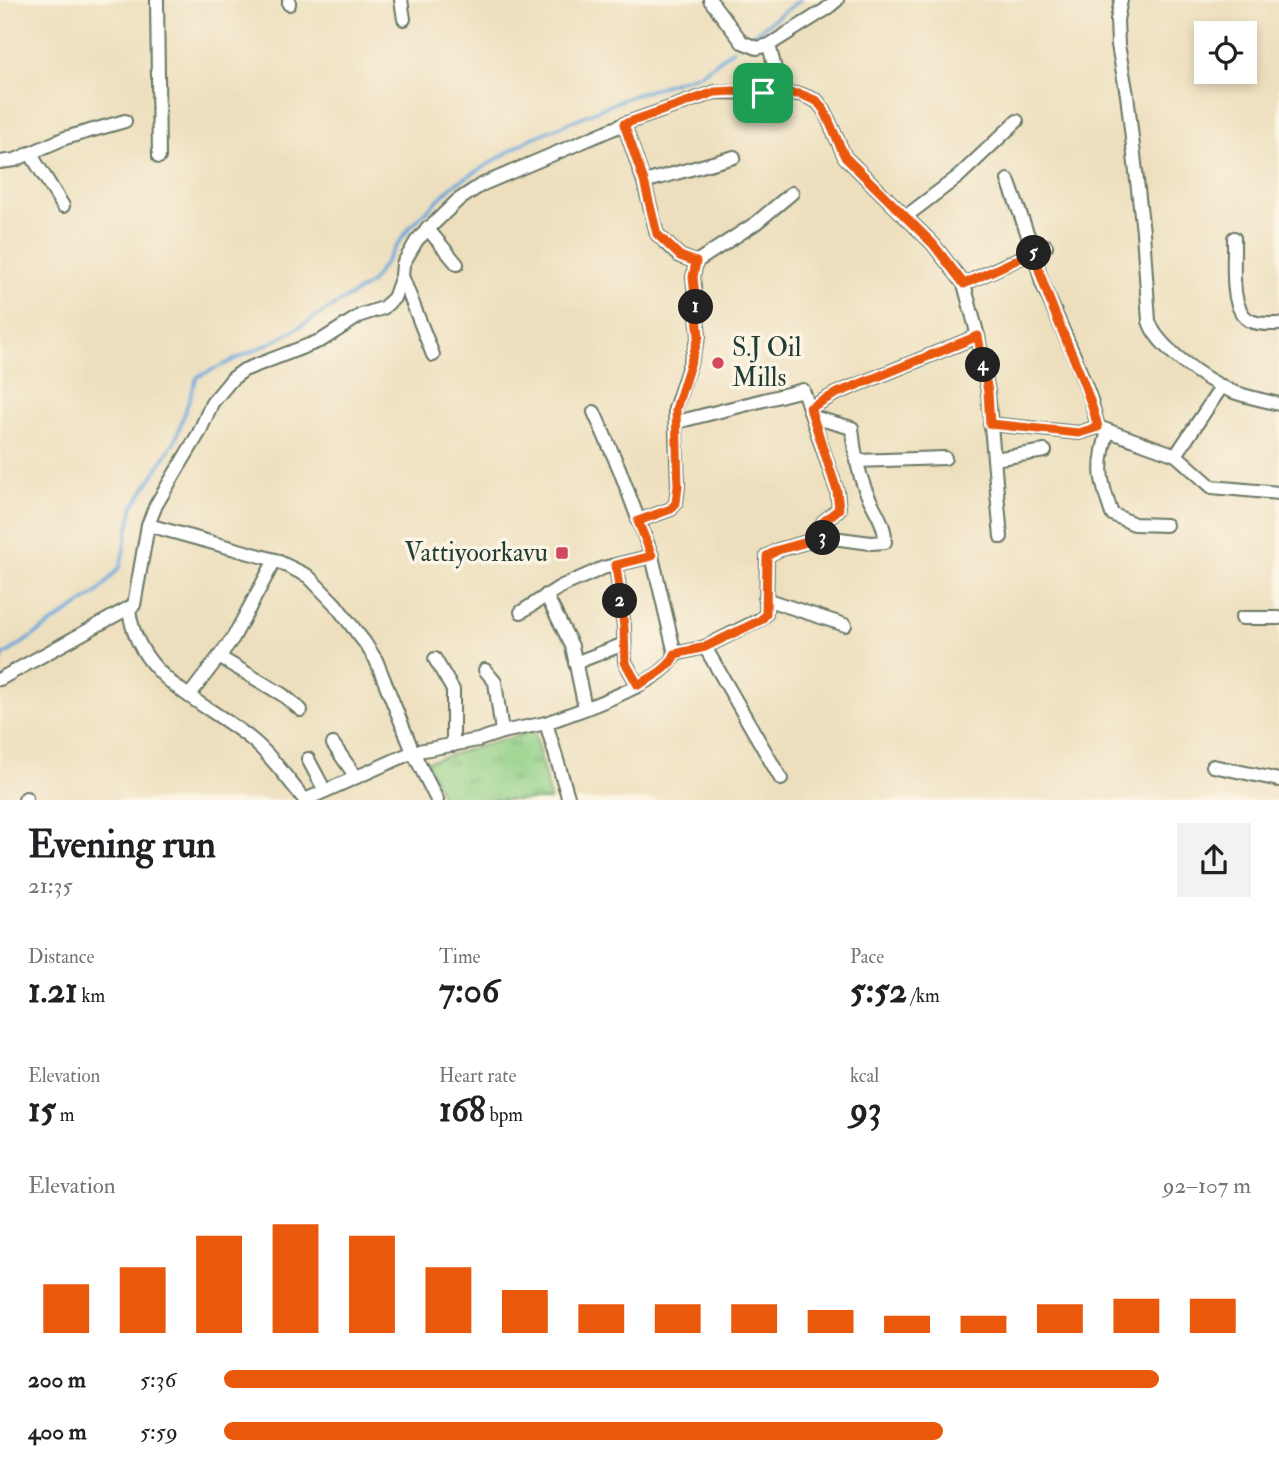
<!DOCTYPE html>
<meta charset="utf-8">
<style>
body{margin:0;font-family:"IM FELL Double Pica",serif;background:#f2f2f2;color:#202124;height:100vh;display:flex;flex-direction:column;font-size:26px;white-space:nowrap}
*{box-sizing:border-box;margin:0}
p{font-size:23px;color:#757577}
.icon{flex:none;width:38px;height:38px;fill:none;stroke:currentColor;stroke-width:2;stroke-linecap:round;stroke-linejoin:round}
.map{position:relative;height:800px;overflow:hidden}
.details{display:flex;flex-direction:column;background:#fff;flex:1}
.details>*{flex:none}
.fabs{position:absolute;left:1194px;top:21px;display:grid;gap:14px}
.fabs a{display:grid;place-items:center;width:63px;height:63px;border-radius:0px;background:#fff;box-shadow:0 4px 10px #0003;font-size:35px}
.pin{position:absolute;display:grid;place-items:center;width:60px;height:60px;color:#fff;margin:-30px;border-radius:14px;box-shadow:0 4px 10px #0006}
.km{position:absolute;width:35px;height:35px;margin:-18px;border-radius:50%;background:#222;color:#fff;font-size:19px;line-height:35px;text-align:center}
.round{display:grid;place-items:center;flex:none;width:74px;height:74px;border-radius:0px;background:#f2f2f2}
.summary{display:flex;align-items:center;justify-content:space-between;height:119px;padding:0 28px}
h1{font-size:38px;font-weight:800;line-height:52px}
.metrics{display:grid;grid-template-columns:repeat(3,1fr);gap:10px;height:119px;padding:7px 28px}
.metrics div{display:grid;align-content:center}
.metrics b{font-size:35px;font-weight:800}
.metrics small{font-size:19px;font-weight:400}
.metrics p{font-size:19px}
.chart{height:196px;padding:14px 28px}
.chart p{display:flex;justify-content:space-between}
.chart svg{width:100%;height:126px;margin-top:7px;stroke:#ea580c;stroke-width:6}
ul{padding:0 28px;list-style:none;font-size:23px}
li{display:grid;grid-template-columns:112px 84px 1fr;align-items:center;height:52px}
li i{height:18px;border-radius:9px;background:#ea580c}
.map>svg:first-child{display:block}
.park{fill:url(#park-tufts);stroke:#58865d;stroke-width:2}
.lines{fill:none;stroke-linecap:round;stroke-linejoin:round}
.stream{stroke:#68a6da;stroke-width:3.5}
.minor-casing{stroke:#677664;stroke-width:16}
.minor{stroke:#fff;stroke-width:12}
.route-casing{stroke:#fff;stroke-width:14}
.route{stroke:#ea580c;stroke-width:9}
.poi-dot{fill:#d1495b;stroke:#fcf5e5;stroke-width:2.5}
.labels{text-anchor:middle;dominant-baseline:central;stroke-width:7;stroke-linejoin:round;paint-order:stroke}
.poi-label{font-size:26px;fill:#1f3d34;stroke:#fcf5e5;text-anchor:start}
</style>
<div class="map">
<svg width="1279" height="800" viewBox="0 0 1279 800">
<defs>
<pattern id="park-tufts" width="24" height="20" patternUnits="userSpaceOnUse" patternTransform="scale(1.75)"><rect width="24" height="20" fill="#91d086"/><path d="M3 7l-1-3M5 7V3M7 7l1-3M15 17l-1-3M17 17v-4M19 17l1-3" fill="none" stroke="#76aa6e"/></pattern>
</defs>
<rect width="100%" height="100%" fill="#fcf5e5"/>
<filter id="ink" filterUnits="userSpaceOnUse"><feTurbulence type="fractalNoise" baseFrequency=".0143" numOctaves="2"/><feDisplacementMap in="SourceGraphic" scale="14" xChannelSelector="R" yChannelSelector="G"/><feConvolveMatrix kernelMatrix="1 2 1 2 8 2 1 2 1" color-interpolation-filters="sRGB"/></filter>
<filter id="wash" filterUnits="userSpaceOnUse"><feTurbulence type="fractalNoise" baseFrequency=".00686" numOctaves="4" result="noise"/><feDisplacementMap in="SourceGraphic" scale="28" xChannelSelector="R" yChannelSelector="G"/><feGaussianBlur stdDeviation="1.57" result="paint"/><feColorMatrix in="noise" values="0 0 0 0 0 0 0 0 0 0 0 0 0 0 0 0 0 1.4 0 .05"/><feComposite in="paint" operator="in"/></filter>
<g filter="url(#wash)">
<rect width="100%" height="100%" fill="#eddfbd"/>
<path class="park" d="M534,731L550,800H444L426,762Z"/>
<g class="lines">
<g class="stream">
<path d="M750,37L800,0"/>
<path d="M0,666L3,656L97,593L120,567L133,507L175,441L197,377L283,337L370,284L409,228L452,186L530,139L629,97L702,73L734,49"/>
</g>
</g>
</g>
<g filter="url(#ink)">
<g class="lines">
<g class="minor-casing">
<g id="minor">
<path d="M157,0L159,157"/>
<path d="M401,0L404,19"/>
<path d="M710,0L742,42L757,48L769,45L825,10L837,0"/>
<path d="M1121,0L1117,20L1118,45L1127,95L1143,232L1149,321C1157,348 1206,380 1231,391C1246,397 1263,400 1279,404"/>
<path d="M289,4V0"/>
<path d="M769,45L781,93"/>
<path d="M624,124L644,182L657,234L680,256L696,262"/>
<path d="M30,153L63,206"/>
<path d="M0,162L15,160L65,138L125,121"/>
<path d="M1008,180L1034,252L1042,283L1075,358L1091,400L1098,427"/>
<path d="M644,182L734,157"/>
<path d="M905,217L959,176L1017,121"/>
<path d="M427,228L457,264"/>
<path d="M1234,238C1235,261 1228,311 1251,321C1259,325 1271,324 1279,324"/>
<path d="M402,276L433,355"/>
<path d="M964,284L1046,246"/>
<path d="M810,408L835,394L978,336"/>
<path d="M813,417L852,428C854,450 857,469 865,489C872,507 886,523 885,542L871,543L825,537"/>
<path d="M990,424L1079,433L1098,427L1176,455L1212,487L1279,493"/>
<path d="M1108,431C1097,467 1100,480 1112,514L1134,524L1166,525"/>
<path d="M1176,455L1222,386"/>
<path d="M994,459L1045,451"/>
<path d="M856,461L945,458"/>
<path d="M638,521L671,509L676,503L678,486L675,409L699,336L693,277L696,262L756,223L792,193"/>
<path d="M148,525L275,560L233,638L189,696"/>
<path d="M275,560L308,576L335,604L365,643L376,660L413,752L437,800"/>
<path d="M616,565L624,627L625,662L638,685"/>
<path d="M546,595L572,646L585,708"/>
<path d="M765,599L845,625"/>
<path d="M129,609C137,679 203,700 251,739C271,755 288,780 305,800"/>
<path d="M521,612L560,587L603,568L652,556"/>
<path d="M1242,618H1279"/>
<path d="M705,647L781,779"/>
<path d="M675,654L705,647L761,619L766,614L767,556L778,550L825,537L823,522L839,509L837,491L803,390L677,422"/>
<path d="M219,657L283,695L301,710"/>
<path d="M435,659L453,690V745"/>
<path d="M575,663L624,644"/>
<path d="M485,670L495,682L502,732"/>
<path d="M0,679L134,605L148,525L156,505L199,433L212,403L232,379L244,370L322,340L361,315L383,308L394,298L402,276L403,264L417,240L457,201L481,185L624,124L715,92L800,94L817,101L824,110L845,157L933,244L964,284L978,336L988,392L1001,537"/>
<path d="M333,744L356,777"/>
<path d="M308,759L325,791"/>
<path d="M1213,766L1279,780"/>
<path d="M25,800L26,798"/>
<path d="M305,800L413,752L478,740L502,732L546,723"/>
<path d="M569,800L546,723C573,713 668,682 675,654L652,556L619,468L594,412"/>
</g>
</g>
<use href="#minor" class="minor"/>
</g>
</g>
<g class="lines" filter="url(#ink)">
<g class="route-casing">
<path id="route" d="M734,91L800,94L817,101L824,110L845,157L933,244L964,284L1034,252C1049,312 1082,366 1098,427L1079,433L990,424L988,392L978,336L835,394L810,408L837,491L839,509L823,522L825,537L778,550L767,556L766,614L761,620L705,647L675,654C670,669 650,678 638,685L625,662L624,627L616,565L652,556L638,521L671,509L676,503L678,486L676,409L699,336L693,277L696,262L680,256L657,234L644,181L624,124L715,92Z"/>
</g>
<use href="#route" class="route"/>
</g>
<g class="poi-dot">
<circle cx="718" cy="363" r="7"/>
<rect x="555" y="546" width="14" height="14" rx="3.5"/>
</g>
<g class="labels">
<g class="poi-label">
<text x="732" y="348">S.J Oil<tspan x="732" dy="30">Mills</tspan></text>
<text x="548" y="553" text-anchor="end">Vattiyoorkavu</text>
</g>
</g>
</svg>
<div class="fabs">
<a><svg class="icon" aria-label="locate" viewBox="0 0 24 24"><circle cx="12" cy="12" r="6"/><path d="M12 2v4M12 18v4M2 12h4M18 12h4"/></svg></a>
</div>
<div class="pin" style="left:763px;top:93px;background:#1e9e55"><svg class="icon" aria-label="arrive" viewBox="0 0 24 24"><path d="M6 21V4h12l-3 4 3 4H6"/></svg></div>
<b class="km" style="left:696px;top:307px">1</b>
<b class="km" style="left:620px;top:601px">2</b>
<b class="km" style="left:823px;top:538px">3</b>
<b class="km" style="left:983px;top:365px">4</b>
<b class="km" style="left:1034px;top:253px">5</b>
</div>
<section class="details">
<div class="summary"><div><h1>Evening run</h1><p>21:35</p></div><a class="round"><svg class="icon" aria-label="share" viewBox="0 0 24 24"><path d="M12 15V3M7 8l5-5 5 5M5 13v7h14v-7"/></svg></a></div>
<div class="metrics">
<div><p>Distance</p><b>1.21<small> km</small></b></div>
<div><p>Time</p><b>7:06</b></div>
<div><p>Pace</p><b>5:52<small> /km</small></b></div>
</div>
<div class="metrics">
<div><p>Elevation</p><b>15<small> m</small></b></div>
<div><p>Heart rate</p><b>168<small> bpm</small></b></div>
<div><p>kcal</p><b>93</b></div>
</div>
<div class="chart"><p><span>Elevation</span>92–107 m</p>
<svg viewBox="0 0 160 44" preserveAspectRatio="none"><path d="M5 44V27M15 44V21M25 44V10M35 44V6M45 44V10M55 44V21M65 44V29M75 44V34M85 44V34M95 44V34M105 44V36M115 44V38M125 44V38M135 44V34M145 44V32M155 44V32"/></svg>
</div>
<ul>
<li><b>200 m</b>5:36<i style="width:91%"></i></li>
<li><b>400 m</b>5:59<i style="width:70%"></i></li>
</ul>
</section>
